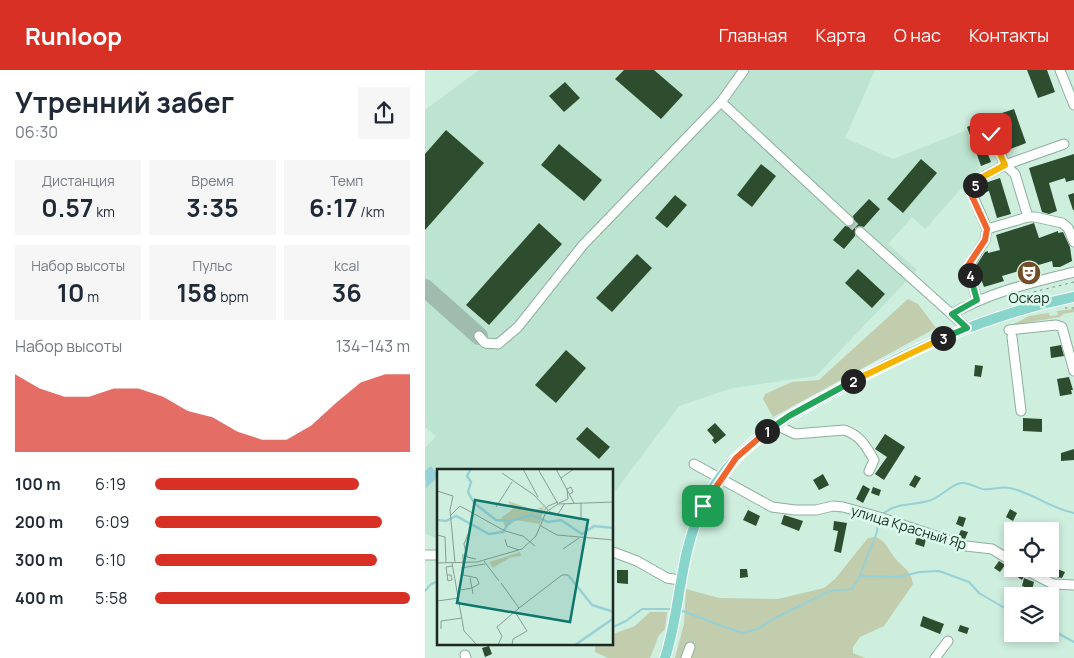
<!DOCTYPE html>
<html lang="ru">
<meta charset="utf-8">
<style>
body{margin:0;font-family:Manrope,sans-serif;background:#f6f6f7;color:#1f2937;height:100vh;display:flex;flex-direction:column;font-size:19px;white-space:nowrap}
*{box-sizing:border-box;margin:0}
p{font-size:16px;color:#747a83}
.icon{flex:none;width:28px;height:28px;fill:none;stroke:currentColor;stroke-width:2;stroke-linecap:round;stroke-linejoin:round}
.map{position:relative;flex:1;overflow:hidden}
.drawer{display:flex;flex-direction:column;background:#fff;width:425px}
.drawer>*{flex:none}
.buttons{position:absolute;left:579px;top:452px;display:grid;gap:10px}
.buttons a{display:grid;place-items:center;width:55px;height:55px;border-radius:0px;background:#fff;box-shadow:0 2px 8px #0003;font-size:25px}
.pin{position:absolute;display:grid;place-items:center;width:42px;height:42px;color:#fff;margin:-21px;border-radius:10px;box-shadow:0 2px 8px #0006}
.km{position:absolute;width:25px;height:25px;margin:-12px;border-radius:50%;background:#222;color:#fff;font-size:14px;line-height:25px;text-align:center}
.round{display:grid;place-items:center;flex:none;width:52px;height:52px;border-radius:0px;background:#f6f6f7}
.summary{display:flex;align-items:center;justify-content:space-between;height:85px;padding:0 15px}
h1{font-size:28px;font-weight:700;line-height:38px}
.figures{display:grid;grid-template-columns:repeat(3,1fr);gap:8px;height:85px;padding:5px 15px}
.figures div{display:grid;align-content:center;border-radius:0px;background:#f6f6f7;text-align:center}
.figures b{font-size:25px;font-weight:700}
.figures small{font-size:14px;font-weight:400}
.figures p{font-size:14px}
.chart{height:140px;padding:10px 15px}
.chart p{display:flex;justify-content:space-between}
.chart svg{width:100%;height:90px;margin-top:5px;fill:#d93025;opacity:.7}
ul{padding:0 15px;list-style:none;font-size:16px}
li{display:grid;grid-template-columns:80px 60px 1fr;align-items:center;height:38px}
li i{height:12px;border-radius:6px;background:#d93025}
header{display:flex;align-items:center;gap:30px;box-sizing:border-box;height:70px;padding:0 25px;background:#d93025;color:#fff}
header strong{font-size:24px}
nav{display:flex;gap:28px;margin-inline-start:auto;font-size:18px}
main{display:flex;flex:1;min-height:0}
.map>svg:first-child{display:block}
.built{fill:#bce4d0}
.green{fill:#c1cdac}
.water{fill:#96d1d7}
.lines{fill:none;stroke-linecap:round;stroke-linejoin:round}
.stream{stroke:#96d1d7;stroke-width:2}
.taxiway{stroke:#a0bcae;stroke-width:18}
.building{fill:#2e4c2e}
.minor-tunnel{stroke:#aac7b9;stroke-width:9;stroke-dasharray:9 4.5;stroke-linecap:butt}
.minor-casing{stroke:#8fae9f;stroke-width:11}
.major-casing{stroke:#fff;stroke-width:12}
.path{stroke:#788f84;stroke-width:1;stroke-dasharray:2.5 4;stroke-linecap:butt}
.minor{stroke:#fff;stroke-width:9}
.major{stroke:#88d5cc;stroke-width:10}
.split-1-casing{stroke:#fff;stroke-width:10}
.split-2-casing{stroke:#fff;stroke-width:10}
.split-3-casing{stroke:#fff;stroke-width:10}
.split-4-casing{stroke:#fff;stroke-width:10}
.split-5-casing{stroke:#fff;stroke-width:10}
.split-6-casing{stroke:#fff;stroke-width:10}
.split-1{stroke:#f0652b;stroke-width:6}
.split-2{stroke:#22a559;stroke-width:6}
.split-3{stroke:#f5b400;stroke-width:6}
.split-4{stroke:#22a559;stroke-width:6}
.split-5{stroke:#f0652b;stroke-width:6}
.split-6{stroke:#f5b400;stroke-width:6}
.labels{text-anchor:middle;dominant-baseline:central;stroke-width:5;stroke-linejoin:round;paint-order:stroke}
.poi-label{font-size:14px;fill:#1c2923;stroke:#dbfceb}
.street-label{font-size:14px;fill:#1c2923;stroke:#dbfceb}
.inset-river{fill:none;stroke:#96d1d7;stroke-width:2.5}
.inset-road{fill:none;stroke:#879f93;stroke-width:1}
.view{fill:#0f766e;fill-opacity:0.15;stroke:#0f766e;stroke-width:2.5}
.inset-edge{fill:none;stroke:#1c2923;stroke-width:2.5}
</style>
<header>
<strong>Runloop</strong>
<nav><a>Главная</a><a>Карта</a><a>О нас</a><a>Контакты</a></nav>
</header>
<main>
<section class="drawer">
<div class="summary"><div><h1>Утренний забег</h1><p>06:30</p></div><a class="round"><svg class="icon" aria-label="share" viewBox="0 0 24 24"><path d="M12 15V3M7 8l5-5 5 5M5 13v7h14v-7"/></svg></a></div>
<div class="figures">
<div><p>Дистанция</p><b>0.57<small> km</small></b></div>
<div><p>Время</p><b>3:35</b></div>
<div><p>Темп</p><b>6:17<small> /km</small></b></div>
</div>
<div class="figures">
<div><p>Набор высоты</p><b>10<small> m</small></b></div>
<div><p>Пульс</p><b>158<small> bpm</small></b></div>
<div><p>kcal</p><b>36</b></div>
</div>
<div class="chart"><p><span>Набор высоты</span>134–143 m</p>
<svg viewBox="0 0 160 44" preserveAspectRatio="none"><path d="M0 44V6L10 13L20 17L30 17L40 13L50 13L60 17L70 24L80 27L90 34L100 38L110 38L120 31L130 20L140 10L150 6L160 6V44z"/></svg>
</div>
<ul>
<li><b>100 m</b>6:19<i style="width:80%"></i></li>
<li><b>200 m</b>6:09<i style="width:89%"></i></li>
<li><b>300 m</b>6:10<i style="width:87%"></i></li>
<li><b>400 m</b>5:58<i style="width:100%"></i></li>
</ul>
</section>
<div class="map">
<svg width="649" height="588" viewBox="0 0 649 588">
<rect width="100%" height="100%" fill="#ceeede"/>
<path class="built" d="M54,0H450L420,68L468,89L542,60L555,98L500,159L487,147L463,174L492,200L391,306L307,318L254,336L188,424V400H14V469L0,464V378L11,366L0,357V40Z"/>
<g class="green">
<path d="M483,229L493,234L511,258L348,347L338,329L340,324L367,312L394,310Z"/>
<path d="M649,239V242L638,244L635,247L587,255L604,246L624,243L625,246L633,245L632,241Z"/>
<path d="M451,467C462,472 463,480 470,488C478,498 486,500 488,514L459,556L435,567L428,577V583L440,588H250L259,554L261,519L294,528L353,529L399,518L410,509L443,468Z"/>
<path d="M225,542H242L240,559L234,565L225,588H183L170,582V574H188V564L210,556Z"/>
</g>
<path class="water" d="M6,396L14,406L1,418L0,401Z"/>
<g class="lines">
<g class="stream">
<path d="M457,445C470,432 487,436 503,431C516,428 524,415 536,413C544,412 551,418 558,419C567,420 577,416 585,418C608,423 627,439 649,443"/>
<path d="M435,505L452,462L453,451"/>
<path d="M0,521L6,514L14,511"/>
<path d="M255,540L316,563L333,559L348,549L405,521L427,519L435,506L475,507L494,502L514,501L544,512L554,523L588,543"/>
<path d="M188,557L201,551L217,539H248"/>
<path d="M625,559L649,572"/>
</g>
<path class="taxiway" d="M0,218L54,266"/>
</g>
<g class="building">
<path d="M199,0H229L258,25L236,49L190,9Z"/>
<path d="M602,0H622L630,22L613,28Z"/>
<path d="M140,12L155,28L139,42L124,26Z"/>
<path d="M589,39L601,73L583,80L571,45Z"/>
<path d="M551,53L566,92L556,96L542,57Z"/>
<path d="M21,60L59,93L0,160V84Z"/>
<path d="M134,74L177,110L159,131L116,95Z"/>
<path d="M649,84V110L641,112L640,108L624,113L632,141L624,144L617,142L604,98Z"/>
<path d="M496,89L512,103L478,143L462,129Z"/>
<path d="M336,94L351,106L327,137L312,125Z"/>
<path d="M575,108L586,144L572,148L564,121L559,123L557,117L560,113Z"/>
<path d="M649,123V140H648L643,125Z"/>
<path d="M250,125L262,135L242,158L230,148Z"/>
<path d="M444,129L455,139L439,157L434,156L430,158V166L419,179L408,170L420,156L425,157L429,155L428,146Z"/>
<path d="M114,153L137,174L64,255L41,235Z"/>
<path d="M609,153L614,168L633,161V163L638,162L645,177L647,191L635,197H628L627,191L610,196L611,202L595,206L594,201L577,206L579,211L559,217L551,196L560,182L563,181V183L575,180L571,165Z"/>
<path d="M212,184L227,198L187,242L171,228Z"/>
<path d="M433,199L460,224L447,238L420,213Z"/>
<path d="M636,275L639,286L626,288L625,277Z"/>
<path d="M141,280L161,298L131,333L110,315Z"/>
<path d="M550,295L558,296L556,307L549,306Z"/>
<path d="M644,307L648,320H646L647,324L635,326L632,309Z"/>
<path d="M598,348L617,349V362L598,361Z"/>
<path d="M290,353L301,365L290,374L287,370L289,368L282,360Z"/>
<path d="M162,357L185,377L174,389L151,369Z"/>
<path d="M460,364L480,377L459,410L450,404L462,387L450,379Z"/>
<path d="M649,379V390L636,391V383Z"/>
<path d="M398,404L404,415L394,420L388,410Z"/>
<path d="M490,405L496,408L490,418L484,415Z"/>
<path d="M438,415L445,419L438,433L431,429Z"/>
<path d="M448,417L456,420L454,426L446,423Z"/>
<path d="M585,439L592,443L588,451L581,447Z"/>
<path d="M323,440L335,446L331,456L318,450Z"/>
<path d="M359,445L378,451L374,461L356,454Z"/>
<path d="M534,446L541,448L538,457L531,454Z"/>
<path d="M409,451L422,453L416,483L409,481L413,461L408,460Z"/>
<path d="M536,460L543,462L540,469L533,467Z"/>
<path d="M492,467L501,469L499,477L490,474Z"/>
<path d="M574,491L580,495L575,502L569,498Z"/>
<path d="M630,498L640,502L637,508L626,506Z"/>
<path d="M315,499H322L323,507L315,508Z"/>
<path d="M591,499L599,506L597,510L588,504Z"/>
<path d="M192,500H203V514L192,513Z"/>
<path d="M599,508L609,512L607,520L597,516Z"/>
<path d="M498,546L519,554L515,564L495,556Z"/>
<path d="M535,555L544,558L542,564L533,561Z"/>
<path d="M64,576L67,584L60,587L57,578Z"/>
</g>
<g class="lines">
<path class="minor-tunnel" d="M424,151L435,162"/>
<g class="minor-casing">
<g id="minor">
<path d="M319,0L296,32L424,151"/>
<path d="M635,0L649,35"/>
<path d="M567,64L580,95L554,109L547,124L562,159L603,147H610L637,153L643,158L649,172"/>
<path d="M603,147L590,104L580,95L639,74"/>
<path d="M435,162L542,258"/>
<path d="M552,230L543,197L560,170L562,159"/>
<path d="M527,244C565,222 606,213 649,202"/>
<path d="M584,260L631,255L637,257L649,301"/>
<path d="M54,266L60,273L73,274L93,257L158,175L296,32"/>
<path d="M587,267L596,341"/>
<path d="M351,355L370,364L419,360C435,365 441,376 449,390L444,401"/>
<path d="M269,394L347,437L370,440H391L408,436L418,437L454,447L541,476L567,479L588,492"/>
<path d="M188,482L212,491L242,508L255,510"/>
<path d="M0,485H14"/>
<path d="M599,499L628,514L649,515"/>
<path d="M40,585L41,588"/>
<path d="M261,588L265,577"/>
<path d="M510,588L523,571"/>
</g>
</g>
<g class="major-casing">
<path id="major" d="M240,588C256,539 254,485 277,438C287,416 304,394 322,378C348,354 380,337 411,321C486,279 564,244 649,227"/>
</g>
<g class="path">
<path d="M596,225L649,212"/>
<path d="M640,238H649"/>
</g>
<use href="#minor" class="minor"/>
<use href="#major" class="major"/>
</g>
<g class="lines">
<g class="split-1-casing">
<path id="split-1" d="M278,436L311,388L342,361"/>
</g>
<g class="split-2-casing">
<path id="split-2" d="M342,361L364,346L428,311"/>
</g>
<g class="split-3-casing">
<path id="split-3" d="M428,311L518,268"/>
</g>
<g class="split-4-casing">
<path id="split-4" d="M518,268L542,258L527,244L552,230L545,205"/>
</g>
<g class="split-5-casing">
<path id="split-5" d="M545,205L542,197L560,170L562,159L546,124L550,115"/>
</g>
<g class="split-6-casing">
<path id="split-6" d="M550,115L554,109L580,95L566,64"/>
</g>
<use href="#split-1" class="split-1"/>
<use href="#split-2" class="split-2"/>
<use href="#split-3" class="split-3"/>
<use href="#split-4" class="split-4"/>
<use href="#split-5" class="split-5"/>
<use href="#split-6" class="split-6"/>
</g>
<defs>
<g id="theatre-disc" transform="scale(1.25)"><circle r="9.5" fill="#724c29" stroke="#dbfceb"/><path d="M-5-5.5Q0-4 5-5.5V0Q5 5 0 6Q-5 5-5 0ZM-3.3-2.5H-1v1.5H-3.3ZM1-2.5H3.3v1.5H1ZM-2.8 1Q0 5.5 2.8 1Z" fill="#fff"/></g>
</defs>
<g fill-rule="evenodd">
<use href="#theatre-disc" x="604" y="203"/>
</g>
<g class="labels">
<g class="poi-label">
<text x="604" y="227">Оскар</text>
</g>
<g class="street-label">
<text transform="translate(484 457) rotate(17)">улица Красный Яр</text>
</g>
</g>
<g transform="translate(12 399)">
<rect width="176" height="176" fill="#ceeede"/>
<path d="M71,32L98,41L107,37L103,55L79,51L69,59L64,49L76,40ZM83,83L84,87L74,88L56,99L52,93Z" fill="#c1cdac"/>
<path class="inset-river" d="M34,0L30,7L34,13L31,23L37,34L59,51L73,52L95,46L111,53L124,51L145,65L157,57L177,59M0,51L9,52L19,47L52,65L66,63L73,52M131,106L155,136L177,143M138,176L177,149"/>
<path class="inset-road" d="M86,0L101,28M101,0L121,35M119,0L137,34M65,4L97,26L113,43L121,45L128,34M124,9L137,0M0,22L16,27L13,41L18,94M122,34L131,30L130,20L134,18L136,23L133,25M59,38L75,13M104,45L111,37L121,33M14,46L23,37L68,62L86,67L98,77M144,51V34M104,57L120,66L177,71M31,65L27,75L30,88L39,90M0,66L8,68L9,94M68,70L70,77L82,81M126,80L142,69M26,85V106L40,109L42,115L35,119L36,125M47,92L62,112M0,94L40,93L85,80L99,67L109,43L121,35L177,33M15,94L27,162L40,176M24,99L48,95M10,106H14L15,111L11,112L9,98L16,97M24,121L35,119L33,109M0,132L22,129M82,139L125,106H131M4,160V152L25,149M61,176L65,167L60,158L82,139L64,114M75,176L76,170L90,162L78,143"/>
<path class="view" d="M38,31L151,51L133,153L20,134Z"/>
<rect width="176" height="176" class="inset-edge"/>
</g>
</svg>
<div class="buttons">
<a><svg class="icon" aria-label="locate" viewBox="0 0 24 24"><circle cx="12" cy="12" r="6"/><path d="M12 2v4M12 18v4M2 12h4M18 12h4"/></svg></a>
<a><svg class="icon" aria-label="layers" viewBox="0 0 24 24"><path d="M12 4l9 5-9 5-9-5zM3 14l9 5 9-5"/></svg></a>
</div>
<div class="pin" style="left:278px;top:436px;background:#1e9e55"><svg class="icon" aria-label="arrive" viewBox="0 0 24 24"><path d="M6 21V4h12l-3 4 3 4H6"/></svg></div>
<div class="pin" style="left:566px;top:64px;background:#d93025"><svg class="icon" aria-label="check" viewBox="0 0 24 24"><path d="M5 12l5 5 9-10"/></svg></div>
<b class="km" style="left:342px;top:361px">1</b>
<b class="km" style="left:428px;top:311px">2</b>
<b class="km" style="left:518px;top:268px">3</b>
<b class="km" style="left:545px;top:205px">4</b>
<b class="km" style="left:550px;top:115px">5</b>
</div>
</main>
